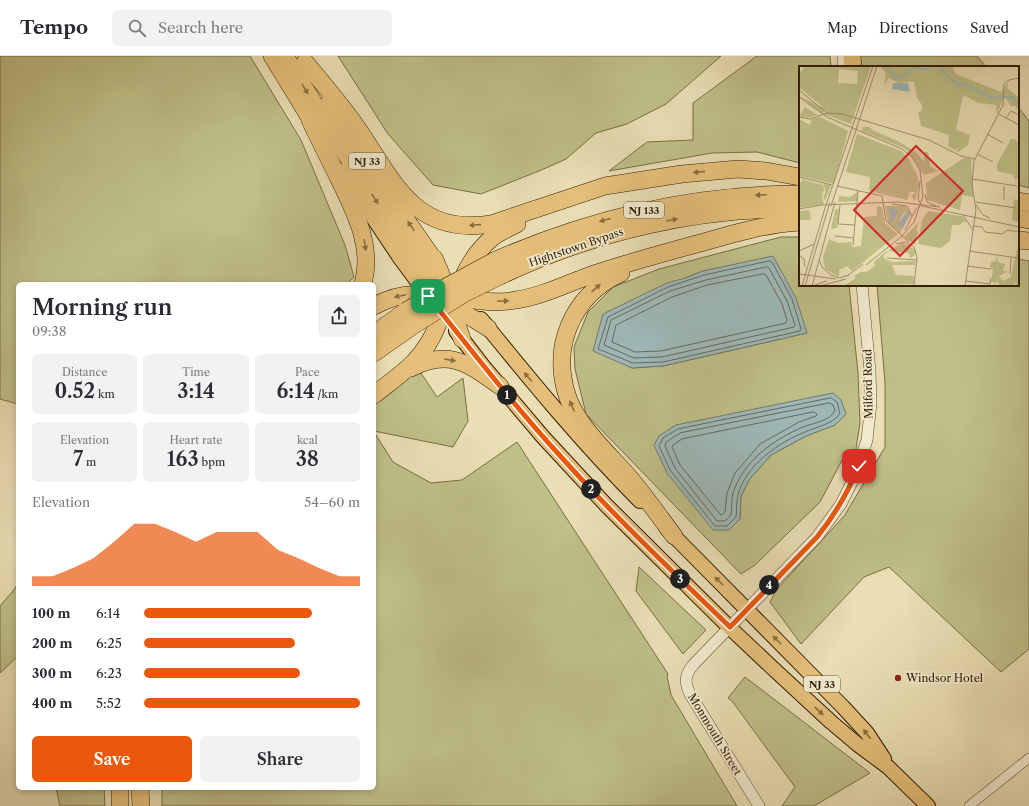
<!DOCTYPE html>
<meta charset="utf-8">
<style>
body{margin:0;font-family:"Libre Caslon Text",serif;background:#f2f2f3;color:#2b2b33;height:100vh;display:flex;flex-direction:column;font-size:15px;white-space:nowrap}
*{box-sizing:border-box;margin:0}
p{font-size:13px;color:#7c7c81}
.icon{flex:none;width:22px;height:22px;fill:none;stroke:currentColor;stroke-width:2;stroke-linecap:round;stroke-linejoin:round}
.map{position:relative;flex:1;overflow:hidden}
.side{position:absolute;left:16px;top:226px;width:360px;height:508px;display:flex;flex-direction:column;background:#fff;border-radius:6px;box-shadow:0 2px 6px #0003}
.side>*{flex:none}
.pin{position:absolute;display:grid;place-items:center;width:34px;height:34px;color:#fff;margin:-17px;border-radius:8px;box-shadow:0 2px 6px #0006}
.km{position:absolute;width:20px;height:20px;margin:-10px;border-radius:50%;background:#222;color:#fff;font-size:11px;line-height:20px;text-align:center}
.round{display:grid;place-items:center;flex:none;width:42px;height:42px;border-radius:6px;background:#f2f2f3}
.summary{display:flex;align-items:center;justify-content:space-between;height:68px;padding:0 16px}
h1{font-size:22px;font-weight:600;line-height:30px}
.figures{display:grid;grid-template-columns:repeat(3,1fr);gap:6px;height:68px;padding:4px 16px}
.figures div{display:grid;align-content:center;border-radius:6px;background:#f2f2f3;text-align:center}
.figures b{font-size:20px;font-weight:600}
.figures small{font-size:11px;font-weight:400}
.figures p{font-size:11px}
.chart{height:112px;padding:8px 16px}
.chart p{display:flex;justify-content:space-between}
.chart svg{width:100%;height:72px;margin-top:4px;fill:#ea580c;opacity:.7}
.cta{display:flex;gap:8px;margin-top:auto;padding:8px 16px}
.cta a{flex:1;height:46px;border-radius:6px;background:#ea580c;color:#fff;font-size:16px;font-weight:600;line-height:46px;text-align:center}
.cta a+a{background:#f2f2f3;color:#2b2b33}
ul{padding:0 16px;list-style:none;font-size:13px}
li{display:grid;grid-template-columns:64px 48px 1fr;align-items:center;height:30px}
li i{height:10px;border-radius:5px;background:#ea580c}
header{display:flex;align-items:center;gap:24px;box-sizing:border-box;height:56px;padding:0 20px;background:#fff;border-bottom:1px solid #e1e1e2}
header strong{font-size:19px}
nav{display:flex;gap:22px;margin-inline-start:auto;font-size:14px}
.search{width:280px;height:36px;background:#f2f2f3;display:flex;align-items:center;gap:10px;box-sizing:border-box;padding:0 14px;border-radius:6px;color:#7c7c81;font-size:15px}
.map>svg:first-child{display:block}
.green{fill:#bfbf88;stroke:#786e44;fill-rule:evenodd}
.water{fill:#9eb9b9;stroke:#737a6f}
.lines{fill:none;stroke-linecap:round;stroke-linejoin:round}
.shore{stroke:#686a5c;stroke-width:1}
.minor-casing{stroke:#604c2d;stroke-width:10}
.tertiary-casing{stroke:#604c2d;stroke-width:12}
.primary-casing{stroke:#321c00;stroke-width:16}
.trunk-casing{stroke:#321c00;stroke-width:16}
.motorway-casing{stroke:#321c00;stroke-width:18}
.minor{stroke:#f1eacf;stroke-width:9}
.tertiary{stroke:#f1eacf;stroke-width:11}
.primary{stroke:#e5bf7a;stroke-width:14}
.trunk{stroke:#e5bf7a;stroke-width:15}
.motorway{stroke:#e5bf7a;stroke-width:17}
.motorway-bridge-casing{stroke:#321c00;stroke-width:18;stroke-linecap:butt}
.motorway-bridge{stroke:#e5bf7a;stroke-width:17}
.oneway{fill:#8c6e3d}
.route-casing{stroke:#fff;stroke-width:8}
.route{stroke:#ea580c;stroke-width:5}
.poi-dot{fill:#8f2418;stroke:#f1eacf;stroke-width:1.5}
.labels{text-anchor:middle;dominant-baseline:central;stroke-width:3.5;stroke-linejoin:round;paint-order:stroke}
.shield{fill:#f1eacf;stroke:#6b5a3e;stroke-width:1}
.shield-label{font-size:10px;font-weight:bold;fill:#321c00}
.street-label{font-size:11px;fill:#321c00;stroke:#f1eacf}
.poi-label{font-size:11px;fill:#321c00;stroke:#f1eacf;text-anchor:start}
.inset-river{fill:none;stroke:#9eb9b9;stroke-width:2}
.inset-road{fill:none;stroke:#a0906d;stroke-width:1}
.view{fill:#d62828;fill-opacity:0.15;stroke:#d62828;stroke-width:2}
.inset-edge{fill:none;stroke:#321c00;stroke-width:2}
</style>
<header>
<strong>Tempo</strong>
<div class="search"><svg class="icon" aria-label="search" viewBox="0 0 24 24"><circle cx="10" cy="10" r="6"/><path d="M15 15l6 6"/></svg>Search here</div>
<nav><a>Map</a><a>Directions</a><a>Saved</a></nav>
</header>
<div class="map">
<svg width="1029" height="750" viewBox="0 0 1029 750">
<rect width="100%" height="100%" fill="#eadeb5"/>
<filter id="stains"><feTurbulence type="fractalNoise" baseFrequency=".005" numOctaves="4"/><feColorMatrix values="0 0 0 0 .2 0 0 0 0 .09 0 0 0 0 .02 0 0 0 .5 -.17"/></filter>
<radialGradient id="worn" r=".72"><stop offset=".6" stop-color="#630" stop-opacity="0"/><stop offset="1" stop-color="#630" stop-opacity=".3"/></radialGradient>
<g class="green">
<path d="M0,0H250L301,84L345,189L354,221L347,228H18V348L0,343Z"/>
<path d="M338,0H721L666,48L627,68L596,77L566,103L539,115L481,138L433,129L388,78Z"/>
<path d="M757,0H830L831,11H800V107L757,96L712,97L609,115L647,86L693,84V47Z"/>
<path d="M860,0H977L986,11H862Z"/>
<path d="M1018,51L1029,65V132L1018,129Z"/>
<path d="M781,181H800V229H849L858,317L860,367L855,399L847,395L820,446L755,509L741,518L586,358L575,313L574,291L588,256L613,231L659,213ZM749,206L807,277L663,310L632,312L617,304L685,222L703,215ZM676,369H835L806,380L771,399L749,424L741,440L740,463Z"/>
<path d="M1018,203L1029,205V593L1001,616L889,511L864,521L801,588L770,546L777,533L845,459L885,391V327L877,229H1018Z"/>
<path d="M417,311L437,341L463,322L468,365L453,391L374,375V346Z"/>
<path d="M374,376L393,406L431,427L462,424L517,386L668,618L667,620L671,639L737,750H162V732H374Z"/>
<path d="M639,511L706,574L683,598L636,535Z"/>
<path d="M18,528V600L0,617V550L13,535Z"/>
<path d="M745,621L870,717L814,750H782L795,731L732,645L728,642Z"/>
<path d="M56,732H104L105,750H60Z"/>
</g>
<g class="water">
<path d="M773,200L796,242L807,277L663,310L632,312L593,295L603,258L667,227L685,222L703,215Z"/>
<path d="M833,337L841,344L846,358L835,369L806,380L771,399L749,424L741,440L740,463L729,474H713L667,417L654,389L659,380L676,369Z"/>
</g>
<g class="lines">
<g class="shore">
<path d="M770,205L772,206L792,243L801,273L800,275L663,306L633,307L598,293L608,261L668,231L704,219Z"/>
<path d="M767,211L769,212L787,245L795,269L794,271L662,301L634,302L604,289L611,264L670,235L706,224Z"/>
<path d="M764,218L766,219L782,248L787,264L786,267L661,295L635,296L612,286L616,269L672,241L707,229Z"/>
<path d="M831,342L837,346L840,358C829,370 820,369 805,376C779,386 745,410 738,439C736,446 737,454 736,461L727,470H715L670,414L659,390L663,382L678,373Z"/>
<path d="M830,347L833,349L835,355C829,365 814,367 803,371C773,384 743,405 733,437C731,444 732,452 731,459L725,465H717L675,412L665,390L666,386L680,377Z"/>
<path d="M814,356L817,358L816,360L799,366L760,388L735,417L727,437L725,456L722,459L720,458L680,409L672,391L673,389L682,383Z"/>
</g>
<g class="minor-casing">
<path id="minor" d="M969,750L1029,702"/>
</g>
<g class="tertiary-casing">
<g id="tertiary">
<path d="M843,11V0"/>
<path d="M759,750L690,638C684,626 685,619 693,609L817,481L841,448L854,422L867,384L871,347L870,315L862,229"/>
</g>
</g>
<g class="primary-casing">
<g id="primary">
<path d="M342,115L400,202L432,245"/>
<path d="M481,263C532,326 583,388 640,445"/>
<path d="M456,275L483,310L543,381L606,449L729,571L779,618L831,666L857,688L888,711L928,750"/>
<path d="M667,473L843,651L867,677L884,703"/>
</g>
</g>
<g class="trunk-casing">
<g id="trunk">
<path d="M271,0L310,64"/>
<path d="M329,45L386,133L434,202"/>
</g>
</g>
<g class="motorway-casing">
<g id="motorway">
<path d="M285,0C323,63 362,125 404,185C414,198 429,225 442,234C459,245 496,248 516,244C543,240 568,227 594,218C630,206 667,196 704,186C735,177 767,168 800,166"/>
<path d="M852,0L853,11"/>
<path d="M305,6C321,25 337,44 351,63C391,117 409,181 491,168L605,130L682,118L738,113L766,115L800,121"/>
<path d="M310,64C320,85 330,105 340,125C356,158 373,191 363,228"/>
<path d="M1018,145L1029,147"/>
<path d="M1018,162L1029,164"/>
<path d="M1018,184L1029,185"/>
<path d="M496,204C594,161 693,138 800,138"/>
<path d="M621,217C597,228 579,246 569,270C556,301 561,339 581,366C595,386 613,403 629,421C645,440 659,460 674,480"/>
<path d="M502,219C594,176 698,151 800,153"/>
<path d="M374,250C421,224 448,247 488,272"/>
<path d="M374,278L406,255"/>
<path d="M462,283C460,277 457,270 456,263C453,233 470,200 493,181C500,176 509,172 517,168"/>
<path d="M374,297L414,269"/>
<path d="M411,312C449,292 469,308 500,330"/>
<path d="M374,339C388,328 402,318 414,306C434,285 448,253 443,224C441,217 437,209 434,202"/>
<path d="M120,732V750"/>
<path d="M140,732L141,750"/>
</g>
</g>
<use href="#minor" class="minor"/>
<use href="#tertiary" class="tertiary"/>
<use href="#primary" class="primary"/>
<use href="#trunk" class="trunk"/>
<use href="#motorway" class="motorway"/>
<g class="motorway-bridge-casing">
<g id="motorway-bridge">
<path d="M406,255L448,230L496,204"/>
<path d="M414,269L465,237L502,219"/>
</g>
</g>
<use href="#motorway-bridge" class="motorway-bridge"/>
</g>
<defs><path id="oneway-solid" d="M-6-.8H1V-3.2L6.5 0L1 3.2V.8H-6Z"/></defs>
<g class="oneway">
<use href="#oneway-solid" transform="translate(305 33) rotate(59)"/>
<use href="#oneway-solid" transform="translate(699 116) rotate(174)"/>
<use href="#oneway-solid" transform="translate(761 139) rotate(178)"/>
<use href="#oneway-solid" transform="translate(375 143) rotate(56)"/>
<use href="#oneway-solid" transform="translate(605 164) rotate(165)"/>
<use href="#oneway-solid" transform="translate(672 164) rotate(-10)"/>
<use href="#oneway-solid" transform="translate(475 169) rotate(176)"/>
<use href="#oneway-solid" transform="translate(411 170) rotate(-125)"/>
<use href="#oneway-solid" transform="translate(365 189) rotate(81)"/>
<use href="#oneway-solid" transform="translate(596 232) rotate(-41)"/>
<use href="#oneway-solid" transform="translate(400 240) rotate(168)"/>
<use href="#oneway-solid" transform="translate(503 245) rotate(-2)"/>
<use href="#oneway-solid" transform="translate(450 304) rotate(9)"/>
<use href="#oneway-solid" transform="translate(528 321) rotate(-130)"/>
<use href="#oneway-solid" transform="translate(572 350) rotate(-114)"/>
<use href="#oneway-solid" transform="translate(719 525) rotate(-135)"/>
<use href="#oneway-solid" transform="translate(777 584) rotate(-135)"/>
<use href="#oneway-solid" transform="translate(819 655) rotate(43)"/>
<use href="#oneway-solid" transform="translate(867 678) rotate(-127)"/>
</g>
<g class="lines">
<g class="route-casing">
<path id="route" d="M428,240C472,295 515,351 563,403C616,462 673,516 730,571L817,481C835,459 848,436 859,410"/>
</g>
<use href="#route" class="route"/>
</g>
<circle class="poi-dot" cx="898" cy="622" r="4"/>
<g class="labels">
<g class="shield">
<rect x="349" y="97" width="36" height="16" rx="3"/>
<rect x="624" y="146" width="40" height="16" rx="3"/>
<rect x="804" y="620" width="36" height="16" rx="3"/>
</g>
<g class="shield-label">
<text x="367" y="105">NJ 33</text>
<text x="644" y="154">NJ 133</text>
<text x="822" y="628">NJ 33</text>
</g>
<g class="street-label">
<text transform="translate(576 191) rotate(-19)">Hightstown Bypass</text>
<text transform="translate(868 328) rotate(-91)">Milford Road</text>
<text transform="translate(715 678) rotate(59)">Monmouth Street</text>
</g>
<g class="poi-label">
<text x="906" y="622">Windsor Hotel</text>
</g>
</g>
<g transform="translate(799 10)">
<rect width="220" height="220" fill="#eadeb5"/>
<path d="M6,0H72L52,58L25,48L28,47L26,43V46L23,47L0,30L25,42L0,21V8ZM40,3L59,5L58,18L39,17ZM83,0H153L157,8L202,26L210,15L208,22L220,32V44L216,40H212L205,30L198,49L197,39L180,37L164,29L157,64L171,69L169,79L160,86L157,85L161,80L156,84L149,80L150,69L122,60L119,47L123,44V39L118,32L115,15L100,17L90,12L85,19L87,7L82,2ZM6,41L18,49L9,52L0,50ZM21,51L49,65L35,118L0,110V53L11,59L13,53ZM64,61H71L73,64L99,75L117,86L125,96V86H129L131,100L139,105L125,109L107,83L63,65ZM58,68L102,85L110,93L119,111L120,119L116,135L112,130L117,126H111L108,134L70,125L71,111L47,106ZM212,73H216L220,78V113H215V109L198,105V98ZM165,92L172,93L174,131L163,129L161,144L128,134L127,117ZM4,114L24,119V123L25,118L32,119L26,135L24,128L26,129V120L24,127L23,125V130L25,138L0,142V118ZM58,126V135L39,136L40,130L51,131ZM215,133L220,135V156L213,154ZM78,140L83,141L86,157L99,168L53,205L48,200L40,204V211L26,203L24,191L30,173L39,177L52,176L53,181L62,180L65,151L78,150ZM86,140H106L112,147L101,167L89,157ZM109,145L104,161L98,159L104,148ZM36,143H40L38,162L32,163ZM10,144L12,154H0V145ZM129,145L163,150L168,157L164,155L161,159H153L151,175L142,182L119,178L123,154ZM120,156L117,164L119,166L116,179L105,171ZM104,177L115,183L117,188L112,192L109,187L90,185L84,190L86,193L94,196L116,195V199H93L97,209L115,210V218L44,220L56,213V209L62,206H67L76,200L75,196L85,187ZM218,183H220V216L218,220L216,217L214,220H201L195,209L198,215L195,220L196,216H192L194,204L191,201L192,196L197,195L198,189L199,196L206,198L204,205H209L200,210L204,215L212,211Z" fill="#bfbf88" fill-rule="evenodd"/>
<path d="M94,17H109L111,26L93,23ZM90,142L100,144L92,157H90L92,149ZM109,145L111,147L104,162L97,159Z" fill="#9eb9b9"/>
<path class="inset-river" d="M88,0L94,10L101,11L107,9L110,4L119,1L122,3H131L130,0M143,0V4L159,20L160,17L170,20L193,32L212,31L220,37"/>
<path class="inset-road" d="M0,24L28,47M0,31L28,51L103,83L113,91L121,104L124,130L115,156L103,170L67,199M200,48L220,59M0,51L11,53L28,47L43,48L130,74L162,90L176,93M207,52L212,45L220,49M188,68L204,77M178,88L194,96M0,111L33,119M173,113L218,120M121,115L119,133L123,140L220,161M38,120L83,130L87,155L110,176M126,128L128,136L137,140M205,134V120M177,136L217,142M93,138L108,140L113,150M41,139L39,158L56,159M177,139L184,149L191,152M32,140L78,0M0,143L22,139L99,136L141,141M164,149L174,164M174,160L183,161L186,166L204,168L208,164L220,166M106,164L117,143L122,139M36,170L55,172M97,178L106,176L115,181M54,179L59,125M115,181L118,191L115,220M0,185L15,178M170,185L219,192M0,189L5,193L6,201M88,192L118,194M20,194L24,202L32,209L40,212L50,209M168,200L192,203M0,208L37,213M211,208L212,192M48,210L64,198M167,215L191,218L192,212M3,220L26,142L74,0M6,220L31,136M13,220L36,136M13,220L28,215M21,220L47,213M166,220L177,144L173,119L175,95L204,39L205,18L210,14L220,12"/>
<path class="view" d="M117,80L164,125L101,190L55,144Z"/>
<rect width="220" height="220" class="inset-edge"/>
</g>
<rect width="100%" height="100%" filter="url(#stains)"/>
<rect width="100%" height="100%" fill="url(#worn)"/>
</svg>
<div class="pin" style="left:428px;top:240px;background:#1e9e55"><svg class="icon" aria-label="arrive" viewBox="0 0 24 24"><path d="M6 21V4h12l-3 4 3 4H6"/></svg></div>
<div class="pin" style="left:859px;top:410px;background:#d93025"><svg class="icon" aria-label="check" viewBox="0 0 24 24"><path d="M5 12l5 5 9-10"/></svg></div>
<b class="km" style="left:507px;top:339px">1</b>
<b class="km" style="left:591px;top:433px">2</b>
<b class="km" style="left:680px;top:523px">3</b>
<b class="km" style="left:769px;top:529px">4</b>
<section class="side">
<div class="summary"><div><h1>Morning run</h1><p>09:38</p></div><a class="round"><svg class="icon" aria-label="share" viewBox="0 0 24 24"><path d="M12 15V3M7 8l5-5 5 5M5 13v7h14v-7"/></svg></a></div>
<div class="figures">
<div><p>Distance</p><b>0.52<small> km</small></b></div>
<div><p>Time</p><b>3:14</b></div>
<div><p>Pace</p><b>6:14<small> /km</small></b></div>
</div>
<div class="figures">
<div><p>Elevation</p><b>7<small> m</small></b></div>
<div><p>Heart rate</p><b>163<small> bpm</small></b></div>
<div><p>kcal</p><b>38</b></div>
</div>
<div class="chart"><p><span>Elevation</span>54–60 m</p>
<svg viewBox="0 0 160 44" preserveAspectRatio="none"><path d="M0 44V38L10 38L20 33L30 27L40 17L50 6L60 6L70 11L80 17L90 11L100 11L110 11L120 22L130 27L140 33L150 38L160 38V44z"/></svg>
</div>
<ul>
<li><b>100 m</b>6:14<i style="width:78%"></i></li>
<li><b>200 m</b>6:25<i style="width:70%"></i></li>
<li><b>300 m</b>6:23<i style="width:72%"></i></li>
<li><b>400 m</b>5:52<i style="width:100%"></i></li>
</ul>
<div class="cta"><a>Save</a><a>Share</a></div>
</section>
</div>
